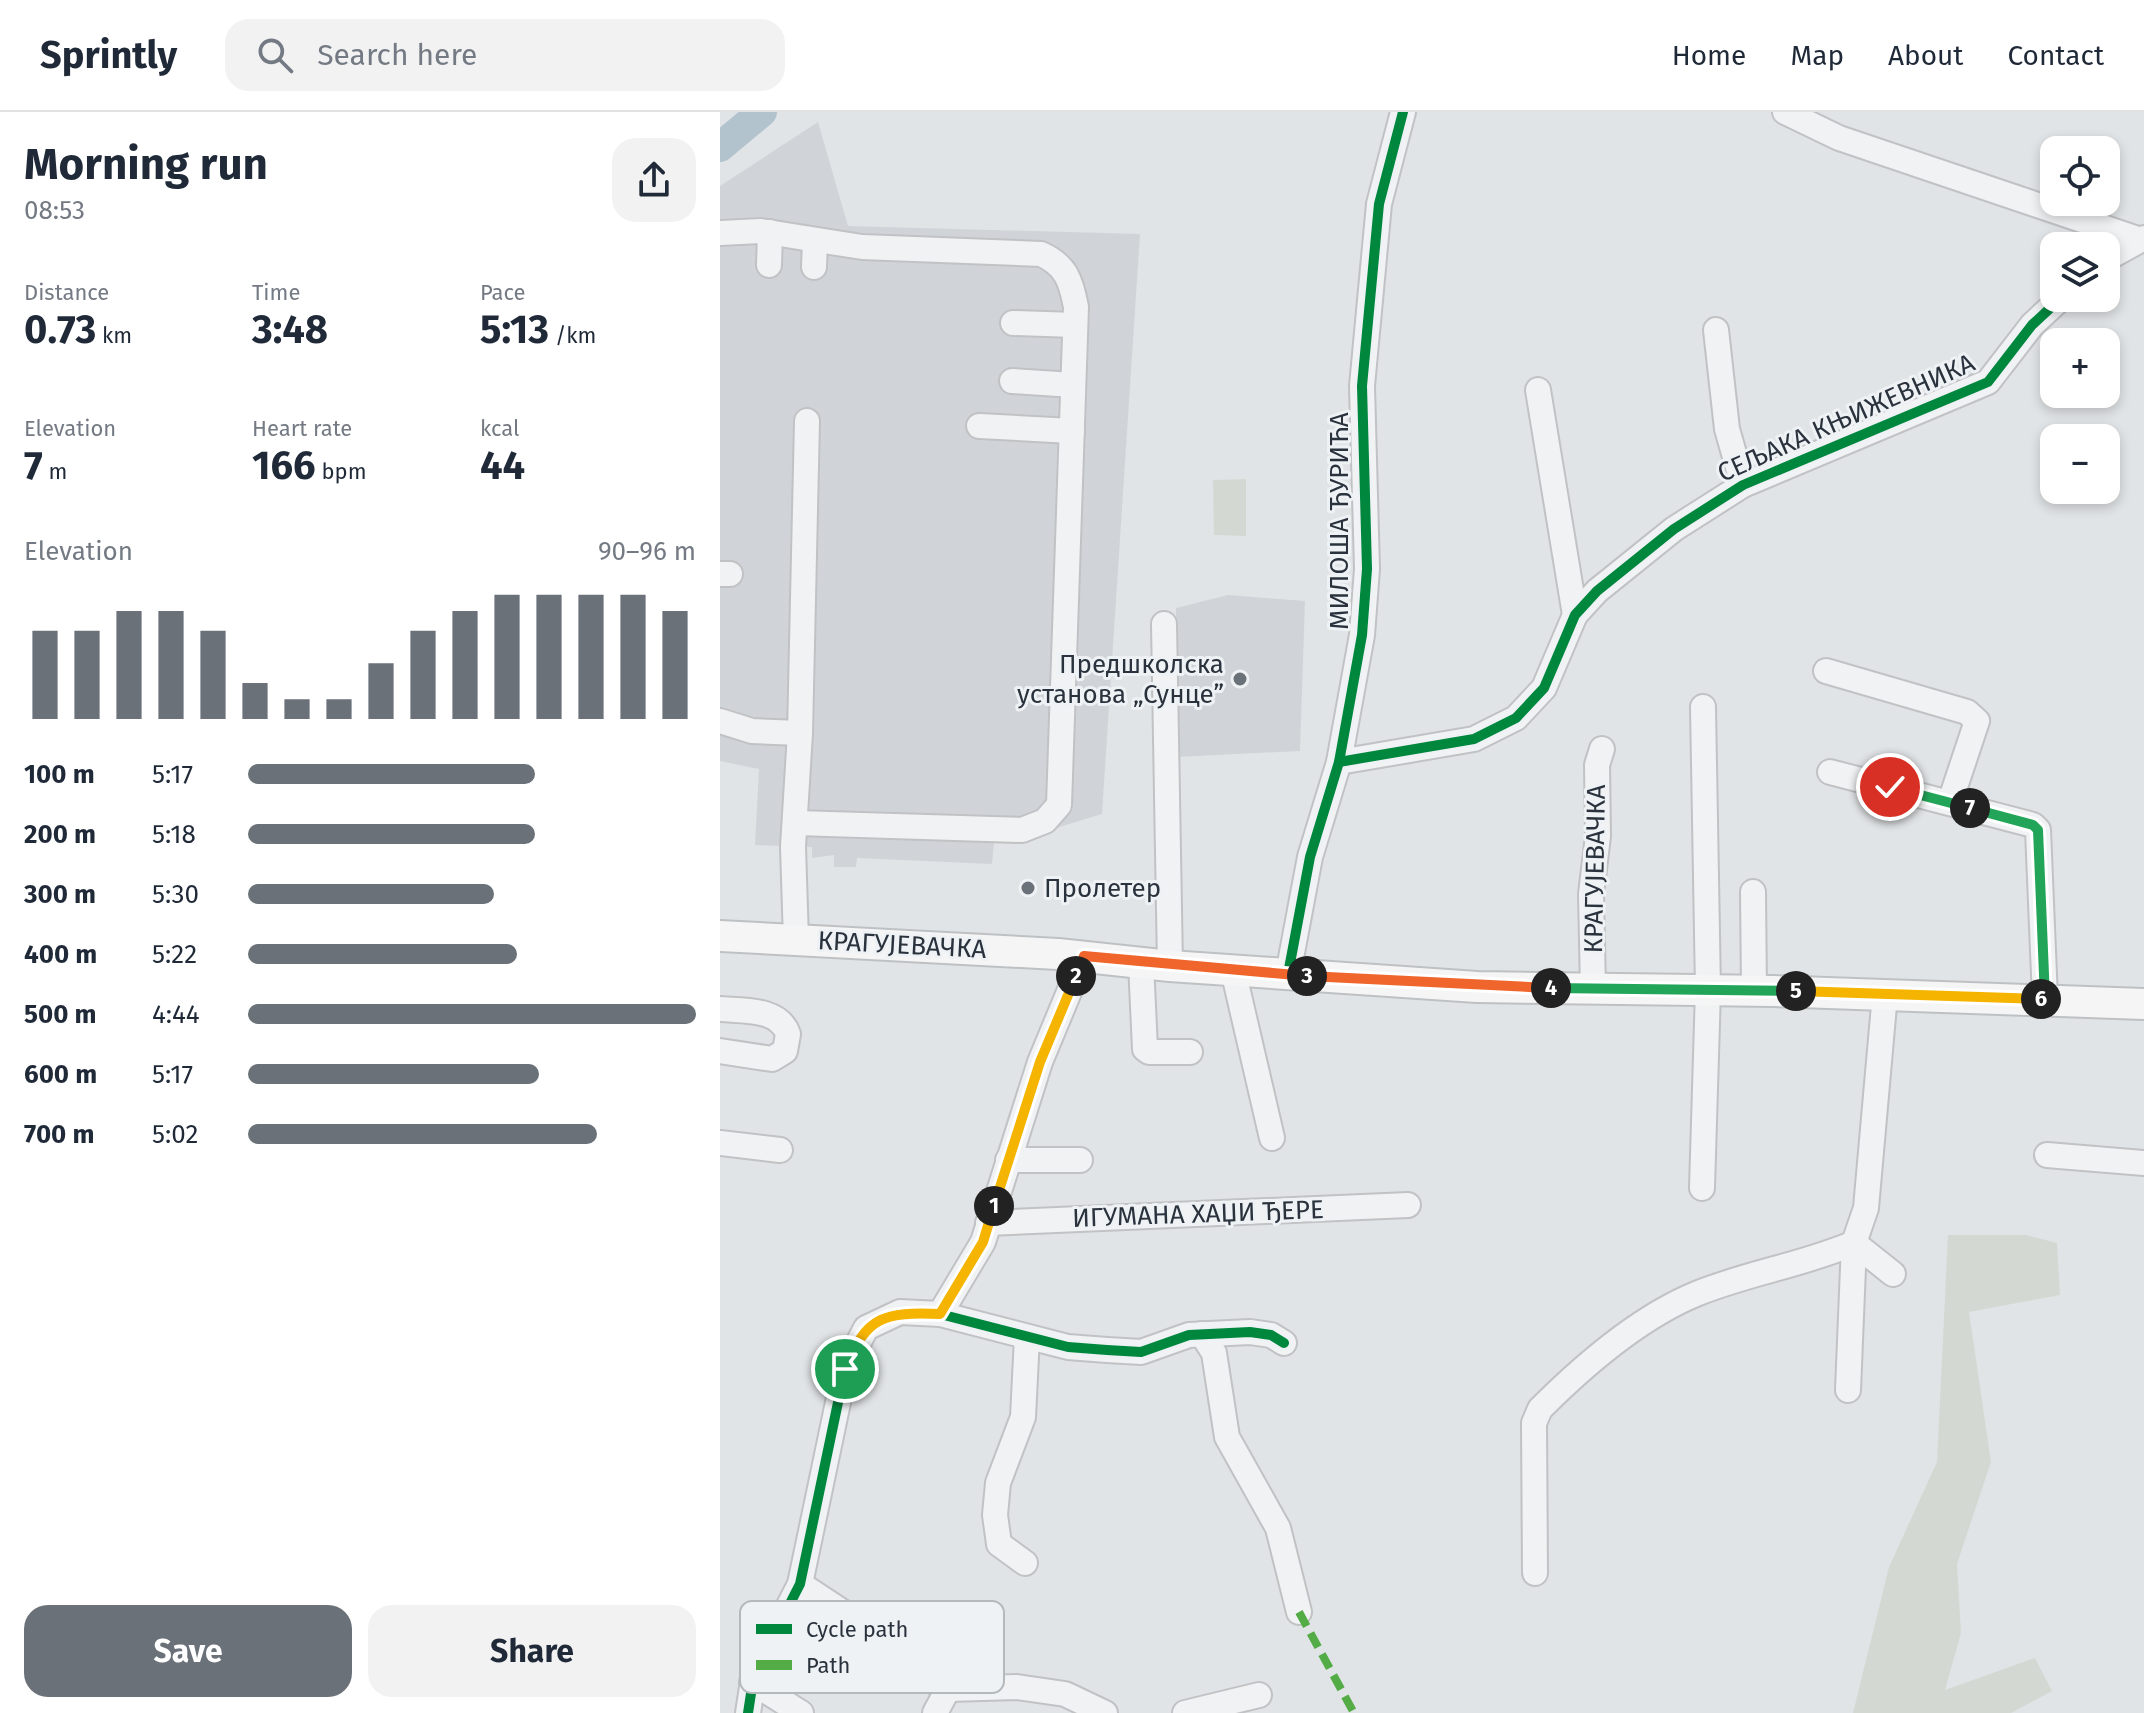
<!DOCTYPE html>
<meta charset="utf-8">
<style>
body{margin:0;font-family:"Fira Sans",sans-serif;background:#f2f2f3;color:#1f2937;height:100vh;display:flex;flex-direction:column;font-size:30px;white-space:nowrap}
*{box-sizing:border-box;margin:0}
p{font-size:26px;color:#747a83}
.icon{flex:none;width:44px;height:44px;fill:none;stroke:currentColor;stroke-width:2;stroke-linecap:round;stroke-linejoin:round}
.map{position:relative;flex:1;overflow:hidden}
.sheet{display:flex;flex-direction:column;background:#fff;width:720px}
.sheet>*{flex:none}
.buttons{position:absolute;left:1320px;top:24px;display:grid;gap:16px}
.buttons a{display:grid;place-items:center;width:80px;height:80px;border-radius:16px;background:#fff;box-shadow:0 4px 12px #0003;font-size:40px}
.pin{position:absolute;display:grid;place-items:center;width:68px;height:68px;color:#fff;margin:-34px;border:4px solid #fff;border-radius:50%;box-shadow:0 2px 8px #0007}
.km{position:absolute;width:40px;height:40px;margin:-20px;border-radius:50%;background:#222;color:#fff;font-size:22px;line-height:40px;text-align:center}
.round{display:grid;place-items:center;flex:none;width:84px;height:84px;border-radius:24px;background:#f2f2f3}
.summary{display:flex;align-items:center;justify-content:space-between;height:136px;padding:0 24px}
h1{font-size:44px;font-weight:700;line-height:60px}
.figures{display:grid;grid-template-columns:repeat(3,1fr);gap:12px;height:136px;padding:8px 24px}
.figures div{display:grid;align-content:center}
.figures b{font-size:40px;font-weight:700}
.figures small{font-size:22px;font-weight:400}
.figures p{font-size:22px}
.chart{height:224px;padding:16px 24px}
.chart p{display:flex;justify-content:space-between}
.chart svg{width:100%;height:144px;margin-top:8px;stroke:#6a7178;stroke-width:6}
.button{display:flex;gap:16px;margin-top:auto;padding:16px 24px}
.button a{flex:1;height:92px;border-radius:24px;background:#6a7178;color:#fff;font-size:32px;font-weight:700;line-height:92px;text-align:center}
.button a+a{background:#f2f2f3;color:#1f2937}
ul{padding:0 24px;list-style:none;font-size:26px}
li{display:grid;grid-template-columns:128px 96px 1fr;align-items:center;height:60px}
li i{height:20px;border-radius:10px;background:#6a7178}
header{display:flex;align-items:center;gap:48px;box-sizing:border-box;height:112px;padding:0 40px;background:#fff;border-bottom:2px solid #e0e1e3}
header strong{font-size:38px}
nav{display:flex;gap:44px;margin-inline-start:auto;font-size:28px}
.search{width:560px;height:72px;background:#f2f2f3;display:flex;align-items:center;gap:20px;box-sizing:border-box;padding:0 28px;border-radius:24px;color:#747a83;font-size:30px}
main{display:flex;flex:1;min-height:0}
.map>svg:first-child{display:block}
.built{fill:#d0d4d9}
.green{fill:#d3d9d2}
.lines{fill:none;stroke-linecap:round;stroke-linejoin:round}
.river{stroke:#b3c3ce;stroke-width:30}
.minor-casing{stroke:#c0c2c4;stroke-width:28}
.major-casing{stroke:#bec1c3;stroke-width:34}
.minor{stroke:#f0f2f3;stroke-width:24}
.major{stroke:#f5f5f6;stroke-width:30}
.quiet{stroke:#53ac46;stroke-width:8;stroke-dasharray:16 8;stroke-linecap:butt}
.cycleway-casing{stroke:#eff2f5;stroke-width:15}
.cycleway{stroke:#00873e;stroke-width:10}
.split-1-casing{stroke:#fff;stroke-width:16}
.split-2-casing{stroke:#fff;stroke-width:16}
.split-3-casing{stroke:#fff;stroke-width:16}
.split-4-casing{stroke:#fff;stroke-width:16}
.split-5-casing{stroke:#fff;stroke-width:16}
.split-6-casing{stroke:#fff;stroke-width:16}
.split-7-casing{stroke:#fff;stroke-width:16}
.split-8-casing{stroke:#fff;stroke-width:16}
.split-1{stroke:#f5b400;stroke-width:10}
.split-2{stroke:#f5b400;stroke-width:10}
.split-3{stroke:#f0652b;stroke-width:10}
.split-4{stroke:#f0652b;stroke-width:10}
.split-5{stroke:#22a559;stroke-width:10}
.split-6{stroke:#f5b400;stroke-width:10}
.split-7{stroke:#22a559;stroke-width:10}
.split-8{stroke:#22a559;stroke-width:10}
.poi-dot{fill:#6a7178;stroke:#eff2f5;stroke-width:3}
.labels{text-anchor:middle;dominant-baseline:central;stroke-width:6;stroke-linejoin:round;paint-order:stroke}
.street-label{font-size:26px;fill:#2a333d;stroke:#eff2f5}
.poi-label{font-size:26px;fill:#2a333d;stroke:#eff2f5;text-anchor:end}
.key{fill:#eff2f5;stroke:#b4b9be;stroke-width:2}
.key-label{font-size:22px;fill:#2a333d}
</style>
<header>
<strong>Sprintly</strong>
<div class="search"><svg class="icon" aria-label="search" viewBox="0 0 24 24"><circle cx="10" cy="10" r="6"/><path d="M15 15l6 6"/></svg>Search here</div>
<nav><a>Home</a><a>Map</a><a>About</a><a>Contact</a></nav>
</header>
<main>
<section class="sheet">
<div class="summary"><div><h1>Morning run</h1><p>08:53</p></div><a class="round"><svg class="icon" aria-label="share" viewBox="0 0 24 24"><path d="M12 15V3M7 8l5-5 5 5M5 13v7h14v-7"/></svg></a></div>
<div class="figures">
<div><p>Distance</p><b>0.73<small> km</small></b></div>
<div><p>Time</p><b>3:48</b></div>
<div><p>Pace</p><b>5:13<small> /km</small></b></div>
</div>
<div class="figures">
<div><p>Elevation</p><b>7<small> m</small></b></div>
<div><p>Heart rate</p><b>166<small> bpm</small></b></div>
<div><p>kcal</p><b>44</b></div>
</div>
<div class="chart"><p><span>Elevation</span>90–96 m</p>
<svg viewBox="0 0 160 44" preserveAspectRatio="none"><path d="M5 44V17M15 44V17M25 44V11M35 44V11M45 44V17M55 44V33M65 44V38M75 44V38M85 44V27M95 44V17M105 44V11M115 44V6M125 44V6M135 44V6M145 44V6M155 44V11"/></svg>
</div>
<ul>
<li><b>100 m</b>5:17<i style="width:64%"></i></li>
<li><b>200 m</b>5:18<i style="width:64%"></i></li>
<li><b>300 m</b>5:30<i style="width:55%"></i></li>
<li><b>400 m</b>5:22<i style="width:60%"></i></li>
<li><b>500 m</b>4:44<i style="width:100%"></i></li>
<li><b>600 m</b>5:17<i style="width:65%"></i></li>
<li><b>700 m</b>5:02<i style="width:78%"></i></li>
</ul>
<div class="button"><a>Save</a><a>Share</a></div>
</section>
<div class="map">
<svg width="1424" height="1601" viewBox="0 0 1424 1601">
<rect width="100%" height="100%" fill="#e1e4e6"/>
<g class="built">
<path d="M98,10L128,114L420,122L382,702L326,719L275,721L272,752L137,746L136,755H114V743L92,746V735L35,733L39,657L0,649V74Z"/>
<path d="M508,483L585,489L580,639L457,645L456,496Z"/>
</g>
<g class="green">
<path d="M526,367V424L494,423L493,368Z"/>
<path d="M1228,1123H1306L1337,1131L1340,1183L1249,1200L1271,1350L1237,1452L1241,1521L1225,1578L1315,1546L1332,1579L1291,1601H1133L1169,1455L1217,1350Z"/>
</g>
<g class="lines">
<path class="river" d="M0,35L42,0"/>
<g class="minor-casing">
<g id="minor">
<path d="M1065,0L1119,26L1418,127"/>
<path d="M0,121L41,119L142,135L321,142C346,153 351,169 356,195L339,693L325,709L302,718L76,711"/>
<path d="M1386,147L1424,126"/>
<path d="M49,153L50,120"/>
<path d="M94,155L95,128"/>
<path d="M293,211L355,213"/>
<path d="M996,218L1007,317L1023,373"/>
<path d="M292,269L353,273"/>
<path d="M818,278L855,503"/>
<path d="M259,314L352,319"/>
<path d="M0,462H10"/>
<path d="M444,512L450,854"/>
<path d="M1106,559L1247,600L1257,609L1230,690"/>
<path d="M0,609L32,619L80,621"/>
<path d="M619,650L754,627L796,606L824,576L855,503L877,479L954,417L1023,373L1268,270L1312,213L1341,186"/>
<path d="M1110,660L1313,713L1318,718L1325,887"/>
<path d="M1033,780L1034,879"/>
<path d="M76,828L73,735L80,621L87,309"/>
<path d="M421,851L425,937L429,940H470"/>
<path d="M513,858L552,1026"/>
<path d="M568,862L590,745L619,650L642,523L647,457L642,274L659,92L683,0"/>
<path d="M873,877L871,782L878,724L877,653L882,637"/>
<path d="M0,897C24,899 59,896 68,922L65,939L52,947L0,939"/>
<path d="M0,1031L60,1038"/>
<path d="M1327,1043L1424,1051"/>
<path d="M288,1048H360"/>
<path d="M982,1076L988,878L983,595"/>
<path d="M268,1111L688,1093"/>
<path d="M1134,1131L1173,1162"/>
<path d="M220,1202L263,1130L320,950L364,844"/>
<path d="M482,1222L494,1241L507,1325L558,1416L579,1500"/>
<path d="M1128,1278L1134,1131L1146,1096L1165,882"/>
<path d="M305,1451L279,1432L275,1403L278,1371L303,1305L307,1225"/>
<path d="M815,1461L814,1311L820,1297C864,1253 918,1206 976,1182C1027,1161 1083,1153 1134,1131"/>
<path d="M80,1472L156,1522L207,1566L228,1577L297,1575L345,1582L385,1601"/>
<path d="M32,1570L81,1601"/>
<path d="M28,1601L34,1562L80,1472L125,1257L146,1216L180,1200L220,1202L348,1235L387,1238L421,1240L469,1223L530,1220L551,1223L564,1231"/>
<path d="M215,1601L228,1577"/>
<path d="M465,1601L539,1583"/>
</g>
</g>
<g class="major-casing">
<path id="major" d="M0,824L338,842L450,854L757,875L1053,879L1424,892"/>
</g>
<use href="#minor" class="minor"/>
<use href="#major" class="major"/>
<path class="quiet" d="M579,1500L634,1601"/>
<g class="cycleway-casing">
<g id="cycleway">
<path d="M619,650L754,627L796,606L824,576L855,503L877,479L954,417L1023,373L1268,270L1312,213L1341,186"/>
<path d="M568,862L590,745L619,650L642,523L647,457L642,274L659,92L683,0"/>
<path d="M28,1601L34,1562L80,1472L125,1257L146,1216L180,1200L220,1202L348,1235L387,1238L421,1240L469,1223L530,1220L551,1223L564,1231"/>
</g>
</g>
<use href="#cycleway" class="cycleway"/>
</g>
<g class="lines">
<g class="split-1-casing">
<path id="split-1" d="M125,1257C147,1203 164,1200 220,1202L263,1130L274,1094"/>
</g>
<g class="split-2-casing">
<path id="split-2" d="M274,1094L320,950L356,864"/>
</g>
<g class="split-3-casing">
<path id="split-3" d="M356,864L364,844L587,864"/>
</g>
<g class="split-4-casing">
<path id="split-4" d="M587,864L831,876"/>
</g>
<g class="split-5-casing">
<path id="split-5" d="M831,876L1076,879"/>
</g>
<g class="split-6-casing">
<path id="split-6" d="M1076,879L1321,887"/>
</g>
<g class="split-7-casing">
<path id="split-7" d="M1250,696L1313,713L1318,718L1325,887H1321"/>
</g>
<g class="split-8-casing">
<path id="split-8" d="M1170,675L1250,696"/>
</g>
<use href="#split-1" class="split-1"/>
<use href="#split-2" class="split-2"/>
<use href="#split-3" class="split-3"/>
<use href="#split-4" class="split-4"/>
<use href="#split-5" class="split-5"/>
<use href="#split-6" class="split-6"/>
<use href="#split-7" class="split-7"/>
<use href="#split-8" class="split-8"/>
</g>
<g class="poi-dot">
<circle cx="520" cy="567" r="8"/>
<circle cx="308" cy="776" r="8"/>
</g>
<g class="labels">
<g class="street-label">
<text transform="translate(1126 306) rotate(-24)">СЕЉАКА КЊИЖЕВНИКА</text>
<text transform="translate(619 409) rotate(-90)">МИЛОША ЂУРИЋА</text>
<text transform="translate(875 757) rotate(-89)">КРАГУЈЕВАЧКА</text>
<text transform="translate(182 833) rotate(3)">КРАГУЈЕВАЧКА</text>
<text transform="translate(478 1102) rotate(-2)">ИГУМАНА ХАЏИ ЂЕРЕ</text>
</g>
<g class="poi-label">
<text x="504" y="552">Предшколска<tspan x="504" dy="30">установа „Сунце”</tspan></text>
<text x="324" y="776" text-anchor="start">Пролетер</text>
</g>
</g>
<rect x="20" y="1489" width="264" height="92" rx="12" class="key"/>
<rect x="36" y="1512" width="36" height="10" fill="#00873e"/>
<rect x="36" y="1548" width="36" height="10" fill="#53ac46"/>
<g class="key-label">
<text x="86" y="1525">Cycle path</text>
<text x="86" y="1561">Path</text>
</g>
</svg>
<div class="buttons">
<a><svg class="icon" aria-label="locate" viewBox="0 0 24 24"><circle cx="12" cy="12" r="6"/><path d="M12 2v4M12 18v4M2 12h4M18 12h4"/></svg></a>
<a><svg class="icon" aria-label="layers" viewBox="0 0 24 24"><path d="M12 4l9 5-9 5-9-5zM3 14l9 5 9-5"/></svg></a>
<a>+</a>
<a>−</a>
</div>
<div class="pin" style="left:125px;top:1257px;background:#1e9e55"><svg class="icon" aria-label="arrive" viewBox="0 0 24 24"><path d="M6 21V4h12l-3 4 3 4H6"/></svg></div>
<div class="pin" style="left:1170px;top:675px;background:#d93025"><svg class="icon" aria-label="check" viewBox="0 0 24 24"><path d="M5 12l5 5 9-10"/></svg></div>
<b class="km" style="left:274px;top:1094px">1</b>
<b class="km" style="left:356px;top:864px">2</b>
<b class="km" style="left:587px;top:864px">3</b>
<b class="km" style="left:831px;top:876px">4</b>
<b class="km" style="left:1076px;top:879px">5</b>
<b class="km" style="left:1321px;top:887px">6</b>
<b class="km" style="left:1250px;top:696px">7</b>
</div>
</main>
